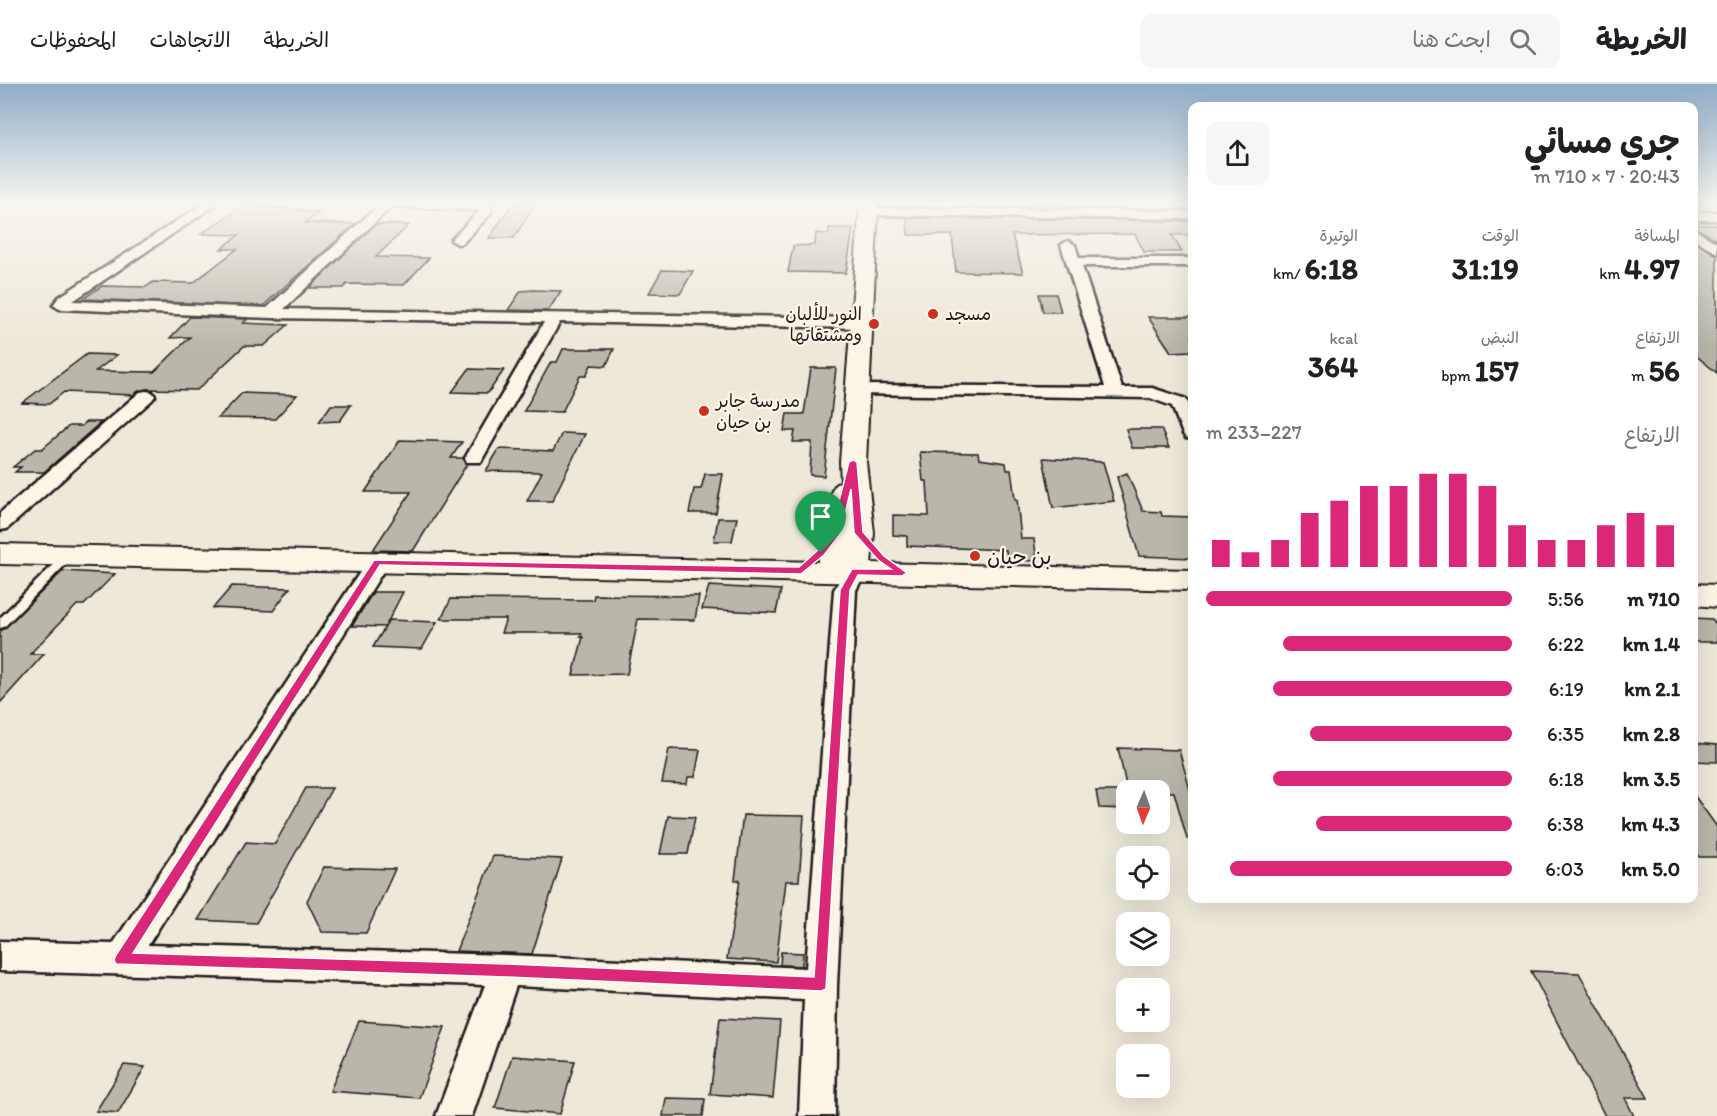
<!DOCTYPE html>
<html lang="ar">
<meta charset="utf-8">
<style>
body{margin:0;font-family:Itim,"Playpen Sans Arabic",sans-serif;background:#f6f6f6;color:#202124;direction:rtl;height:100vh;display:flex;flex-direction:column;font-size:22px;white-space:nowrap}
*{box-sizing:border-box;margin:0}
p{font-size:20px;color:#757577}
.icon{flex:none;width:33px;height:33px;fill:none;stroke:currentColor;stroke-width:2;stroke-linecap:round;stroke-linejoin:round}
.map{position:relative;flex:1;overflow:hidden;direction:ltr}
.panel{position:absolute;left:1188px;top:18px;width:510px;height:801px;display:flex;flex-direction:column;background:#fff;border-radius:12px;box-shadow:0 6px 24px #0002;direction:rtl}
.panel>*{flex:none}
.needle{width:39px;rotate:182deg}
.buttons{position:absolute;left:1116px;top:696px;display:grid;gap:12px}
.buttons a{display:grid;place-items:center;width:54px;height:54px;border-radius:12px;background:#fff;box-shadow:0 6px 24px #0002;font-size:30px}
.pin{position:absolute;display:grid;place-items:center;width:51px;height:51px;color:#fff;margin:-62px -26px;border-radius:50% 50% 50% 0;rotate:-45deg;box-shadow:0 0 6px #0007}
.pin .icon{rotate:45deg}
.round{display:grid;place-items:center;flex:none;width:63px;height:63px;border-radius:12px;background:#f6f6f6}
.overview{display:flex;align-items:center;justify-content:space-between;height:102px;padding:0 18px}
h1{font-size:33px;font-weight:700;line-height:45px}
.stats{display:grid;grid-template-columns:repeat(3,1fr);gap:9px;height:102px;padding:6px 18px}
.stats div{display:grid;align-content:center}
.stats b{font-size:30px;font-weight:700}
.stats small{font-size:16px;font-weight:400}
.stats p{font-size:16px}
.chart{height:168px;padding:12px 18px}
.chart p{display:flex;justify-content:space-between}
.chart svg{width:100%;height:108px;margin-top:6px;stroke:#db2777;stroke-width:6}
ul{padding:0 18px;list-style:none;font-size:20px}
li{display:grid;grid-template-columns:96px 72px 1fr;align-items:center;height:45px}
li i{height:15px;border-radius:8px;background:#db2777}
header{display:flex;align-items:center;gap:36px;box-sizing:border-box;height:84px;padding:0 30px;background:#fff;border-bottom:2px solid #e0e0e0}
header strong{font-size:28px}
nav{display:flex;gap:33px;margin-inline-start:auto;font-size:21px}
.search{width:420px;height:54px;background:#f6f6f6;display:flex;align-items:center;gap:15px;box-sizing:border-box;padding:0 21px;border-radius:12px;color:#757577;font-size:22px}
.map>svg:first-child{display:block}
.building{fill:#bab6aa;stroke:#1c1c1c;stroke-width:1.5}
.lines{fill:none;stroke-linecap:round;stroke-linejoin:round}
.lane-casing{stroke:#1c1c1c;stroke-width:5}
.street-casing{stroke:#1c1c1c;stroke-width:5}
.secondary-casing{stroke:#1c1c1c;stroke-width:4}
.lane{fill:#fcf5e5;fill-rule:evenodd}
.street{fill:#fcf5e5;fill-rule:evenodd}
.secondary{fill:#fcf5e5;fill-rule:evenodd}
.route{fill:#db2777;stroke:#fff;stroke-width:1.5;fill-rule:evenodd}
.poi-dot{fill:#c8321e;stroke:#fcf5e5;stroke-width:2}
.labels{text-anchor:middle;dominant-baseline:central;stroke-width:4.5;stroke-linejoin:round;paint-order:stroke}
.far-poi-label{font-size:18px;fill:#1c1c1c;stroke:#fcf5e5;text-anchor:start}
.poi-label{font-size:21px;fill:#1c1c1c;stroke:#fcf5e5;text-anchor:start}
</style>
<header>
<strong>الخريطة</strong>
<div class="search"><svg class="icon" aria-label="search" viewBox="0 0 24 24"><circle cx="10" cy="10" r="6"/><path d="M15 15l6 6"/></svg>ابحث هنا</div>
<nav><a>الخريطة</a><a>الاتجاهات</a><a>المحفوظات</a></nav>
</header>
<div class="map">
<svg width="1717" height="1032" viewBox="0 0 1717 1032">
<rect width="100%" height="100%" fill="#eee8d9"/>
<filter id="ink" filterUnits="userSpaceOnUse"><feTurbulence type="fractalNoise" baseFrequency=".0167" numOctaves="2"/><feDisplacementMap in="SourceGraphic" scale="12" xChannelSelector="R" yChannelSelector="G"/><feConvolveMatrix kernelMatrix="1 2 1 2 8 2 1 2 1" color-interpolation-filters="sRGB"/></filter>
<g filter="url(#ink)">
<g class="building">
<path d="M512,120H535L514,154H489Z"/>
<path d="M998,120H1097L1099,124L998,123Z"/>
<path d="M242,122L302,125L298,127L319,128L306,139L355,140L263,222L83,215L102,202L146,203L153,198L193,199L237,165H221L239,151L201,150Z"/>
<path d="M907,134L1192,137V151H1172L1182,168H1144L1135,150L1012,151L1023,189L956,188L952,151H908Z"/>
<path d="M376,140L409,141L376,173L429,174L404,201L347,200L344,204H309Z"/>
<path d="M1694,141H1717V156L1694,143Z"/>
<path d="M829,144H853L846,189L788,188L793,162L815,161L816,149L828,150Z"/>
<path d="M1694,157L1717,171V289L1694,270Z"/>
<path d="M662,186L693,187L680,210L649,209Z"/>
<path d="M521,207L533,206L561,207L548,227L508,226Z"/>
<path d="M1039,210H1056L1061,228H1043Z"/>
<path d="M190,233L248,235L243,239L288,241L264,262H244L197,306L146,305L133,311L64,308L49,320L22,319L87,270L117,271L96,287L154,288L190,253L170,254Z"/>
<path d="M1148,233H1192V267L1171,268Z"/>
<path d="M563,265H614L606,282L591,281L586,292H580L562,328L524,327L551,278H557Z"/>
<path d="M811,284H836L824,392L810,391L812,358H793L795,347H784L787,330H804Z"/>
<path d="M469,285L504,286L488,309L452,308Z"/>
<path d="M242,309L297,311L275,335L218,334Z"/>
<path d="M331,321H351L340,337L319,338Z"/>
<path d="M86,338H101L44,388H15L21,383H13L35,365H42L69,342H81Z"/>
<path d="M1126,345H1161L1169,364H1132Z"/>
<path d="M562,349L585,350L552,417H527L542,388L486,387L499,365L553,367Z"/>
<path d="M400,356L462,358L451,374H463L467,380L413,467L373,466L411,408H365Z"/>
<path d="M920,368L978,369L979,375L1006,379L1007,386H1011L1015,415H1017L1021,455H1034L1037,477L1007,476L1006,466L907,462V452L893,451V431L929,432L927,397H923Z"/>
<path d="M1043,374L1103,378L1114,417L1053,424Z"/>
<path d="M1127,389L1143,427L1161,428L1162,432L1192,433V474L1139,472L1117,393Z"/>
<path d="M705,390H723L716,429H689L694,405H701Z"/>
<path d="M718,434H737L732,457H714Z"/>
<path d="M63,487L115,490L84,521H77L30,570H44L0,619V548Z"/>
<path d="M232,502L290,504L273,527L213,524Z"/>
<path d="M709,502L781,506L776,529L702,525Z"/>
<path d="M373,508H403L385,543L352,542Z"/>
<path d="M594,511L699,512L695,536L638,535L627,590L573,591L583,553H580L582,549H501L506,535H441L451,515L593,516Z"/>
<path d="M1694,534L1712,535L1717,541V558H1694Z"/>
<path d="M389,536L437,538L422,565L373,563Z"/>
<path d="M1694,659L1717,661V678L1694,677Z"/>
<path d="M1118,664L1179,666L1192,713V754L1187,755L1174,708L1127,706Z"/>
<path d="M669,665L700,666L695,693H688L687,700L662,699Z"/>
<path d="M306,704H332L256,839L198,836L246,758L275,760Z"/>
<path d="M1096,707H1126V725L1099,724Z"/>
<path d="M1694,711L1717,743V773H1699L1694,764Z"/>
<path d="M743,731L804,732L799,797H786L776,878L727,875L740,796H735Z"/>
<path d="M668,732L695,733L688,770H660Z"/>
<path d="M493,772L562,775L532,870L456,867Z"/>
<path d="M324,783L395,785L366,849L322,848L307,817Z"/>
<path d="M781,868L803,869L802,882L780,881Z"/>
<path d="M1531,887L1579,889L1648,1014H1625L1634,1032H1605Z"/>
<path d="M720,934L780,937L773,1014L710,1010Z"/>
<path d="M359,937L445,943L419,1014L330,1007Z"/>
<path d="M512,972L575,977L560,1030L495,1024Z"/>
<path d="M124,981L145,983L118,1029L96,1027Z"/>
<path d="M666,1014L705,1015L703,1032H663Z"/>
</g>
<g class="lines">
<g class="lane-casing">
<path id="lane" d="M69,468L73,469L74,471L73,473L4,543L0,544V534L65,469Z"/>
</g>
<g class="street-casing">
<g id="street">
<path d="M203,120H217L73,217L267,224L380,120H492L491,129L463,159L458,160L451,156L480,126L391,123L284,225L860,234L868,239L860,244L560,238L483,374L481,378H467L465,374L544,238L271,234L60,225L53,221L59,213Z"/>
<path d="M868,124L1192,127V135L864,131L862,128L864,125Z"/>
<rect x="1694" y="128" width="23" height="8"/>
<path d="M1694,145L1717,159V169L1694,155Z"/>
<path d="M1068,157L1075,161L1079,174H1192V182H1082L1122,304H1152L1186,315L1192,328V355L1186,354L1183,350L1172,322L1150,314L851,310L848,306L851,302L857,301L1105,303L1061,161Z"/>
<path d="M146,307L152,308L155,312L152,316L7,445L0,446V429L140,308Z"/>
<path d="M378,471L386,473L389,478L148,861L506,871L806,884L834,506L847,483L855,481L863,483L866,488L856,506L837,901L835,1032H799L804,916L516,902L472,1032H436L485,901L0,887V857L113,860L370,473Z"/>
</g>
</g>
<g class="secondary-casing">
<g id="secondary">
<path d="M860,120H878L866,378L874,449L871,479L1192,486V506L0,480V460L818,478L832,406L836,400L841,399L840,378Z"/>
<path d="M1694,500L1717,501V523L1694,521Z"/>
</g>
</g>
<use href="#lane" class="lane"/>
<use href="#street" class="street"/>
<use href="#secondary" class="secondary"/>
</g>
</g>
<linearGradient id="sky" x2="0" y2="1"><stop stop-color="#8eadc8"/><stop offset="0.45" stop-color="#f7f5ee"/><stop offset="1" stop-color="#f7f5ee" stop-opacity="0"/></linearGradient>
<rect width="1717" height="264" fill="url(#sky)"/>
<path class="route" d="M853,376L857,378L863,448L884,472L907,489L902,492L858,491L850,506L826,905L821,907L506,893L116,880L114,876L116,871L374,476L799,483L818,466L831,449L849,378ZM851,405L854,449L878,476L891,485H852L840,506L814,893L506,880L133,869L380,481L801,490L824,471L840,450Z"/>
<g class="poi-dot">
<circle cx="933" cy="230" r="6"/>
<circle cx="874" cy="240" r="6"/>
<circle cx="704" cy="327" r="6"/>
<circle cx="975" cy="472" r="6"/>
</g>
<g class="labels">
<g class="far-poi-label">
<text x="862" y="230" text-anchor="end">النور للألبان<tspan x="862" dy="21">ومشتقاتها</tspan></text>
<text x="945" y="230">مسجد</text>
<text x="716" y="317">مدرسة جابر<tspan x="716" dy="21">بن حيان</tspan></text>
</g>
<g class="poi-label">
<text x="987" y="472">بن حيان</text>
</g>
</g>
</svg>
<div class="buttons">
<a><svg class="needle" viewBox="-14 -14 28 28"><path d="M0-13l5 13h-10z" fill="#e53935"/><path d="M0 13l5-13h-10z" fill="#757577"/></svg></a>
<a><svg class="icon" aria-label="locate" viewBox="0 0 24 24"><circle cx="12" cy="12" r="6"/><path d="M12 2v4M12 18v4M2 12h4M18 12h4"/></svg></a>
<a><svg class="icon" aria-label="layers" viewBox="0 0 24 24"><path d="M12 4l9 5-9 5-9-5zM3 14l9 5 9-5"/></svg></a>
<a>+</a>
<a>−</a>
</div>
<div class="pin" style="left:821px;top:469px;background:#1e9e55"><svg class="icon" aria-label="arrive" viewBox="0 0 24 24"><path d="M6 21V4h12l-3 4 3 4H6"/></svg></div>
<section class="panel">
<div class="overview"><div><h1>جري مسائي</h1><p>20:43 · 7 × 710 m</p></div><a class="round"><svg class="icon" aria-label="share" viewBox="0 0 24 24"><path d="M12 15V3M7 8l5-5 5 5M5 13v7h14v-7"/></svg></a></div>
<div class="stats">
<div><p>المسافة</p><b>4.97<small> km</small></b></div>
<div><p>الوقت</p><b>31:19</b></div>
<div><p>الوتيرة</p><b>6:18<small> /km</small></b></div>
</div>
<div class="stats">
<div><p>الارتفاع</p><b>56<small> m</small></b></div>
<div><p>النبض</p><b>157<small> bpm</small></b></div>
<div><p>kcal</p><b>364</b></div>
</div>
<div class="chart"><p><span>الارتفاع</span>227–233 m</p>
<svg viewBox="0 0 160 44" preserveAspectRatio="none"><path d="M5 44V33M15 44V38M25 44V33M35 44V22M45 44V17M55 44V11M65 44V11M75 44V6M85 44V6M95 44V11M105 44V27M115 44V33M125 44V33M135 44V27M145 44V22M155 44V27"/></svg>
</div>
<ul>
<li><b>710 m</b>5:56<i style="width:100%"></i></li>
<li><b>1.4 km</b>6:22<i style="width:75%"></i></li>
<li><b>2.1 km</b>6:19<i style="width:78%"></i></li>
<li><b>2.8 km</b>6:35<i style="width:66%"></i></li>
<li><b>3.5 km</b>6:18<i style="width:78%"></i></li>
<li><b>4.3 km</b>6:38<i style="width:64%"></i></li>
<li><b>5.0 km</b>6:03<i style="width:92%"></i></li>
</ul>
</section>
</div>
